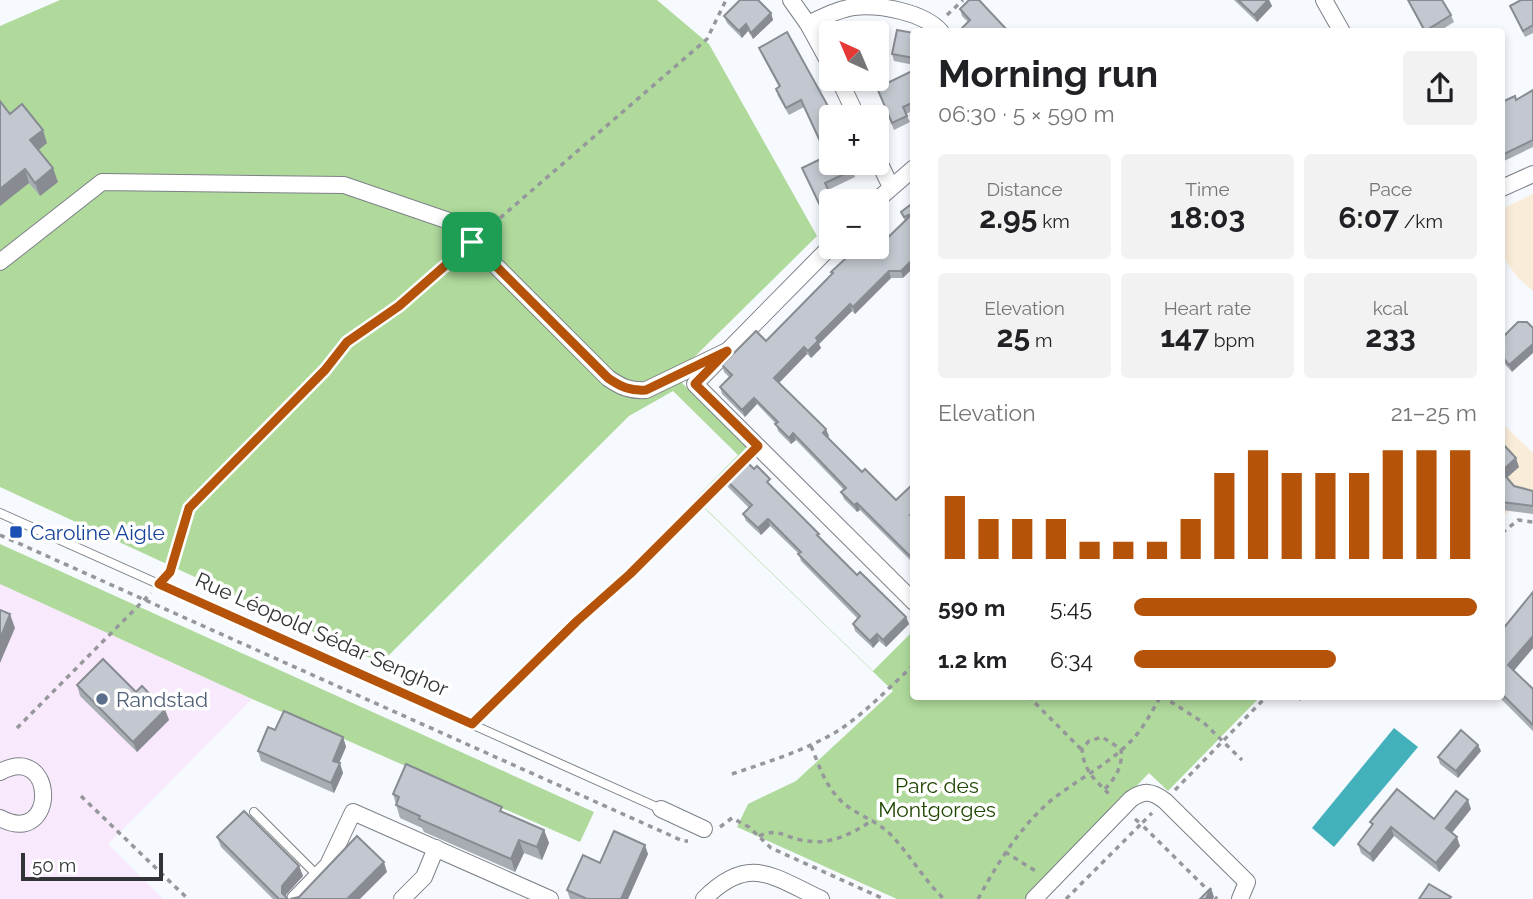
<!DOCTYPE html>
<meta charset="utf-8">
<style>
body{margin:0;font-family:Raleway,sans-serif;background:#f2f2f2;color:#202124;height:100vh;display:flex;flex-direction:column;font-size:26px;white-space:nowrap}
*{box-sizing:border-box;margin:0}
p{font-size:23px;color:#757577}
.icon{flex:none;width:38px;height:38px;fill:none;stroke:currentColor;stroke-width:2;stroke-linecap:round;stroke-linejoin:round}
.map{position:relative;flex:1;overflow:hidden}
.drawer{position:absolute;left:910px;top:28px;width:595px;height:672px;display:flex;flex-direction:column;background:#fff;border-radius:7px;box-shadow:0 4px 10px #0003}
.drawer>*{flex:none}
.needle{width:46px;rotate:316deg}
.fabs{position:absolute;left:819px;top:21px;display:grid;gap:14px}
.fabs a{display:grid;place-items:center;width:70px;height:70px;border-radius:7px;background:#fff;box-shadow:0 4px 10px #0003;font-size:35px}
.scale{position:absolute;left:21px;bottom:18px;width:142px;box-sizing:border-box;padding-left:7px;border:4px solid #313336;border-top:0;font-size:19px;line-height:24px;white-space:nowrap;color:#313336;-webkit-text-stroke:5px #fff;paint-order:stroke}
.pin{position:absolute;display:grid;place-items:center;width:60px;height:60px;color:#fff;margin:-30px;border-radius:14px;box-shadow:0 4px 10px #0006}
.round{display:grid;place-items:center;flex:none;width:74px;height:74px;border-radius:7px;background:#f2f2f2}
.head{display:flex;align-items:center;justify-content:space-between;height:119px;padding:0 28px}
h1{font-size:38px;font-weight:700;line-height:52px}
.figures{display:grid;grid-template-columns:repeat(3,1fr);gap:10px;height:119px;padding:7px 28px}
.figures div{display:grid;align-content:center;border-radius:7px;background:#f2f2f2;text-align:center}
.figures b{font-size:30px;font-weight:700}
.figures small{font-size:19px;font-weight:400}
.figures p{font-size:19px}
.chart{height:196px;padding:14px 28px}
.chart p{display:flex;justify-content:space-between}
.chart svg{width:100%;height:126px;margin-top:7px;stroke:#b45309;stroke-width:6}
ul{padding:0 28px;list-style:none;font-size:23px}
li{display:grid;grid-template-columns:112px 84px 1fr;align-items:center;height:52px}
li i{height:18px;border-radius:9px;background:#b45309}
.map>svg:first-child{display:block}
.commercial{fill:#f8e9fc}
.education{fill:#f9edd9}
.green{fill:#afda9c}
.water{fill:#43b1bb}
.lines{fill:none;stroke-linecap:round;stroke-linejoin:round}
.lane-casing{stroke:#7c8087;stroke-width:10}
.street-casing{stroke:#7c8087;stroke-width:18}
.path{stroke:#95979b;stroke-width:3.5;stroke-dasharray:5 5;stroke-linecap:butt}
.lane{stroke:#fff;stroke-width:8}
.street{stroke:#fff;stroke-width:16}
.wall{fill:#a8acb3}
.shaded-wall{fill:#888c92}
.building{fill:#c3c8d0;stroke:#888c92;stroke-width:2}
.route-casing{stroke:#fff;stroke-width:14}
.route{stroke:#b45309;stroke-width:9}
.transit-dot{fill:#1a4fb4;stroke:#fff;stroke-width:2.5}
.service-dot{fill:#5c6f8a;stroke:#fff;stroke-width:2.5}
.labels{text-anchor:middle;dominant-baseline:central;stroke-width:7;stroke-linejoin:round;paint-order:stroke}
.transit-label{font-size:21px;fill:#164399;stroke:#fff;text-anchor:start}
.street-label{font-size:21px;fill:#313336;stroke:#fff}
.service-label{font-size:21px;fill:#4e5e75;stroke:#fff;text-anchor:start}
.park-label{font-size:21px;fill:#1e4601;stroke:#fff}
</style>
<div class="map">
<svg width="1533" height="899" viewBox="0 0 1533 899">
<rect width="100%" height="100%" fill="#f6f9fe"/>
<path class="commercial" d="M0,584L252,699L108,844L163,899H0Z"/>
<g class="education">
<path d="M1533,194V291L1518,278L1502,256V209Z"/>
<path d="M1502,423L1533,453V514L1509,511L1502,518Z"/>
</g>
<g class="green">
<path d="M60,0H657L709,44L817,236L675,376L752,452L701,504L873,671L913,631L914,696L1260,697L1168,791L1149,773L1027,899H897L737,827L748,804L796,781L893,691L695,499L738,455L673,391L629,416L381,663L0,487V26Z"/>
<path d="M0,544L594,812L580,842L252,699L0,584Z"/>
</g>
<path class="water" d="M1394,728L1418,747L1334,847L1312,828Z"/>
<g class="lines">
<g class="lane-casing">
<g id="lane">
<path d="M0,513L661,809"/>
<path d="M254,812L318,876"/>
</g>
</g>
<g class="street-casing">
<g id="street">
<path d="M791,0L808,24L831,66"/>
<path d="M1324,0L1342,32"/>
<path d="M808,24C823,17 838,9 854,7C879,4 924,12 941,32"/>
<path d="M839,79L857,117"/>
<path d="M877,158L891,187"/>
<path d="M1502,188L1533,174"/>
<path d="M876,201L914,168"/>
<path d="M831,246L695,384L914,602"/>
<path d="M0,262L102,182L344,185L452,222L608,378C621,387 630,391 646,390L727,351"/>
<path d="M0,772C57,741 58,849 0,818"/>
<path d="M661,809L704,829"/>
<path d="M295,899L328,865L353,812L550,899"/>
<path d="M402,899L424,877L436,848"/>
<path d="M704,899C749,854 772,876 821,899"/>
<path d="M1034,899L1131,799C1144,790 1152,791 1165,801L1247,882L1240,899"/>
</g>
</g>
<g class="path">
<path d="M947,15L963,0"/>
<path d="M485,231L707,39L726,0"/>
<path d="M1502,533L1518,520L1533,522"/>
<path d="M0,535L683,841H688"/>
<path d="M168,574L189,508L325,370L347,342L399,306L460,252"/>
<path d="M1028,696L1081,749"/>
<path d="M1162,696L1204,723L1242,760"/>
<path d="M1298,696L1301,700"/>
<path d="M481,716C562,635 646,558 726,477"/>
<path d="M17,728L151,593"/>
<path d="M811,746C820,768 827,791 847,806C862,817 879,822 892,836C911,856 924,880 944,899"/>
<path d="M732,774C767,762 804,751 836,732C865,714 889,687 914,665"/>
<path d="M1105,789C1116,777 1123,766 1121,749L1102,737L1089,741L1082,749C1084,773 1096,780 1112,797"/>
<path d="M1175,790L1267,696"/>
<path d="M81,796L188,899"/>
<path d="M1135,819L1141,824L1152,813"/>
<path d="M720,827L732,818L749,827L771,848L884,899"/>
<path d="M759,836C778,828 782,836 801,840C829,846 850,835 873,820"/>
<path d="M1005,852L1039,873"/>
<path d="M978,899C997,864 1018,830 1048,803C1074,781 1107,766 1131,741C1143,729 1152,711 1161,696"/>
<path d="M1066,899L1141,824L1217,899"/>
</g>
<use href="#lane" class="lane"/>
<use href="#street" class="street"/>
</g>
<g class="wall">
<path d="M1234,0H1269L1272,6L1257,22Z"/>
<path d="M1408,0L1451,15L1454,22L1438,32H1424Z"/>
<path d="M1533,0V33L1525,37L1510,6Z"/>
<path d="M960,9L1009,32H963L962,28L968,22L962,16Z"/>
<path d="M771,13L773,20L753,39L748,31L742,38L727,23L724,16Z"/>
<path d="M787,32L831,163L853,170L855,177L828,190L831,201V224L829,225L802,168L827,156L804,107L789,115L778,96L776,89L779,87L762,55L759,48Z"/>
<path d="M914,33V65L894,61L892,54Z"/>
<path d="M914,70V110L906,114L910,122L894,130L877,88Z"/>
<path d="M1533,90V147L1502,162V102L1516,100Z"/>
<path d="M0,101L10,114L47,143L38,150L58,182L40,196L29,183L0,206Z"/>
<path d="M914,202L903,278H891L855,314L852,311L819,344L821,348L811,358L807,354L779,383L829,436L827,438L862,472L896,500L914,483V564L860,510L857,512L844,499L841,492L844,490L796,440L791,444L778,431L776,424L757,404L745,417L722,394L720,387L729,377L724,372L722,365L766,341L832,274L831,272L874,251L905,221L901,212Z"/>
<path d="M1502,338L1512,372L1502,361Z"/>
<path d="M1502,443L1519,467L1507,478L1514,486L1533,491V514L1502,510Z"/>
<path d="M725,479L773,486L772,487L821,539L857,575L906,617L909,624L886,647L879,641L873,648L855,631L853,624L858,619L801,561L799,554L770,526L761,535L746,521L743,514L749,508L727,486Z"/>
<path d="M1533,592V648L1514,670L1533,689V731L1498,696H1502V630Z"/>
<path d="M77,685L136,692L165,710L169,720L137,752L80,696Z"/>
<path d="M275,730L343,737L346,747L339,763L343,773L334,793L261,761L258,751Z"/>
<path d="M1481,751L1458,778L1440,764L1438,757Z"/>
<path d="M393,794L505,813L544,830L549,843L542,860L524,853L515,872L424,832L422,828L400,818Z"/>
<path d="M1471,809L1452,833L1460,846L1439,872L1394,836L1373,862L1361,853L1358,844L1372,826L1370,822L1434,819Z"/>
<path d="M217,837L299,866L303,876L285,896L288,899H273L221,847Z"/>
<path d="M648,854L628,899H570L567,890L600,863Z"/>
</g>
<g class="shaded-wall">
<path d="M1268,0H1269L1272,6L1257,22L1254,15Z"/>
<path d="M771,13L773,20L753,39L751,33Z"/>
<path d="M746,24L748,31L742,38L739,31Z"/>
<path d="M43,130L47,143L35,153L30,140Z"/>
<path d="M53,168L58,182L40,196L35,183Z"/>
<path d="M25,169L29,183L0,206V189Z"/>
<path d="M914,258V267L903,278L901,271Z"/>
<path d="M889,271L891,278L855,314L853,307Z"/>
<path d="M850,304L852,311L819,344L821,348L811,358L808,351L816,338Z"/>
<path d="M1533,344V353L1512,372L1509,365Z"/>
<path d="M804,347L807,354L777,385L774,378Z"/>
<path d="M754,398L757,404L745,417L742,410Z"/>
<path d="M826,429L829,436L825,440L823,433Z"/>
<path d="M793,433L796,440L791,444L789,438Z"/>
<path d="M1516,458L1519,467L1504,480L1502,471Z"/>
<path d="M857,503L860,510L857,512L854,505Z"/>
<path d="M768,519L770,526L761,535L758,528Z"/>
<path d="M10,614L15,628L0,663V639Z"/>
<path d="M906,617L909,624L886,647L883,640Z"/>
<path d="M877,634L879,641L873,648L870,641Z"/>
<path d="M1533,636V648L1512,673L1508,665Z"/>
<path d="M165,710L169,720L137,752L133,742Z"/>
<path d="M343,737L346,747L336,770L333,761Z"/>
<path d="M1478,745L1481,751L1458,778L1456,771Z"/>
<path d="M340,763L343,773L334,793L331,783Z"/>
<path d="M1468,800L1471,809L1449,836L1446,828Z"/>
<path d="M1391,827L1394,836L1373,862L1370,854Z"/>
<path d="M544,830L549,843L542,860L537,847Z"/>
<path d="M1457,837L1460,846L1439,872L1436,863Z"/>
<path d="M519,840L524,853L515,872L511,859Z"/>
<path d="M645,845L648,854L628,899H621Z"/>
<path d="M384,862L387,872L360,899H347Z"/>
<path d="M299,866L303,876L285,896L282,893V886Z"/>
<path d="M1211,888L1214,897L1213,899H1206Z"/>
</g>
<g class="building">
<path d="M740,0H758L771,13L751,33L746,24L739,31L724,16Z"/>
<path d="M969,0H979L1009,32H965L962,28L970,20L960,9Z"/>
<path d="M1238,0H1268L1254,15Z"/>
<path d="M1408,0H1442L1451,15L1425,31Z"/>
<path d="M1521,0H1533V25L1523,31L1510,6Z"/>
<path d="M897,30L914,33V58L892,54Z"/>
<path d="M787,32L829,108L831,107L836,117H831V163H849L853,170L825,183L833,201H831V216L826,218L802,168L827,156L801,100L786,108L776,89L780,86L759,48Z"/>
<path d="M914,70V102L903,107L907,116L892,123L877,88Z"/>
<path d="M1533,90V140L1502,155V102L1515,96L1516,100Z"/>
<path d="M0,101L10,114L22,104L43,130L30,140L53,168L35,183L25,169L0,189Z"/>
<path d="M914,202V258L901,271H889L853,307L850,304L816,338L818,341L808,351L804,347L774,378L826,429L823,433L862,472L865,469L896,500L914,483V512L910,515L914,519V560L857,503L854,505L841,492L846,488L793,433L789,438L775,424L778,422L754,398L742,410L720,387L732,375L722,365L756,331L766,341L833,273L831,272L858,247H870L874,251L909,217V215L904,217L901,212Z"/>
<path d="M1518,322H1527L1533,328V344L1509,365L1502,356V338Z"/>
<path d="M1502,443L1516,458L1502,471Z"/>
<path d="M744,459L754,469L757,466L770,479L767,482L819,534L817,535L857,575L860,572L906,617L883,640L877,634L870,641L853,624L860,616L798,554L801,552L768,519L758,528L743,514L752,505L725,479Z"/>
<path d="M1502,472L1514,486L1533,491V506L1502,502Z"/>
<path d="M1533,592V636L1508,665L1533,689V725L1502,694V630Z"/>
<path d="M0,610L10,614L0,639Z"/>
<path d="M103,659L136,692L142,686L165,710L133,742L77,685Z"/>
<path d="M284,711L343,737L333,761L340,763L331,783L258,751L268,727L275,730Z"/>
<path d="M1461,730L1478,745L1456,771L1438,757Z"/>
<path d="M406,764L502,807L500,811L544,830L537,847L519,840L511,859L419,819L420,816L396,805L399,797L393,794Z"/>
<path d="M1397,789L1434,819L1456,791L1468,800L1446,828L1457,837L1436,863L1391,827L1370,854L1358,844L1373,824L1370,822Z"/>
<path d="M244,811L299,866L282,886V893L288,899H279L217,837Z"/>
<path d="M614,831L645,845L621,899H587L567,890L583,855L600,863Z"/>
<path d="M357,836L384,862L347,899H290L299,897Z"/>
<path d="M1429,884L1451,897L1449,899H1419Z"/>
<path d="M1211,888L1206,899H1200Z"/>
</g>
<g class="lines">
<g class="route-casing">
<path id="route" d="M472,242L608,378C621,387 630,391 646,390L727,351L695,384L758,446L630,574L577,621L472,724L159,584L170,572L189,508L325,370L347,342L399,306Z"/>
</g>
<use href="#route" class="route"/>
</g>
<rect class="transit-dot" x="9" y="525" width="14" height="14" rx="3.5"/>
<circle class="service-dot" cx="102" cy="699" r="7"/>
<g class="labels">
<g class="transit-label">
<text x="30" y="532">Caroline Aigle</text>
</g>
<g class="street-label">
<text transform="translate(322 634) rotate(24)">Rue Léopold Sédar Senghor</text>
</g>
<g class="service-label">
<text x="116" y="699">Randstad</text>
</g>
<g class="park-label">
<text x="937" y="785">Parc des<tspan x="937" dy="24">Montgorges</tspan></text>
</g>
</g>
</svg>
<div class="fabs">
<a><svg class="needle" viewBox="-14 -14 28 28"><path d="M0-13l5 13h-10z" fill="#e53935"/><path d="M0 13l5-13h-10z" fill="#757577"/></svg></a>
<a>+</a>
<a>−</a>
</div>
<div class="scale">50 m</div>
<div class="pin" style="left:472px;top:242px;background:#1e9e55"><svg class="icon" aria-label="arrive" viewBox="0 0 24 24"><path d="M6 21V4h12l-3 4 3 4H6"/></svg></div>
<section class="drawer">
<div class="head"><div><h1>Morning run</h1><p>06:30 · 5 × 590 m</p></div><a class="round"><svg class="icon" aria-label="share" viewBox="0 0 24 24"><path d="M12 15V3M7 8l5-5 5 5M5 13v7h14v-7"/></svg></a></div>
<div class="figures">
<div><p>Distance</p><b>2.95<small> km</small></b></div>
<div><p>Time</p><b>18:03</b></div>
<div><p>Pace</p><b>6:07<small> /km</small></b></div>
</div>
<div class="figures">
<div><p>Elevation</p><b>25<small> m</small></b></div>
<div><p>Heart rate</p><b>147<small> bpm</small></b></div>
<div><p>kcal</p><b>233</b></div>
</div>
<div class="chart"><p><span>Elevation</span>21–25 m</p>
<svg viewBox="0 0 160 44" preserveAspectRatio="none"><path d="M5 44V22M15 44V30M25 44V30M35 44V30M45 44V38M55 44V38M65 44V38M75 44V30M85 44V14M95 44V6M105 44V14M115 44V14M125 44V14M135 44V6M145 44V6M155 44V6"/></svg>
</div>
<ul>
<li><b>590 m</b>5:45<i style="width:100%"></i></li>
<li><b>1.2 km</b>6:34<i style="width:59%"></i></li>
</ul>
</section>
</div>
